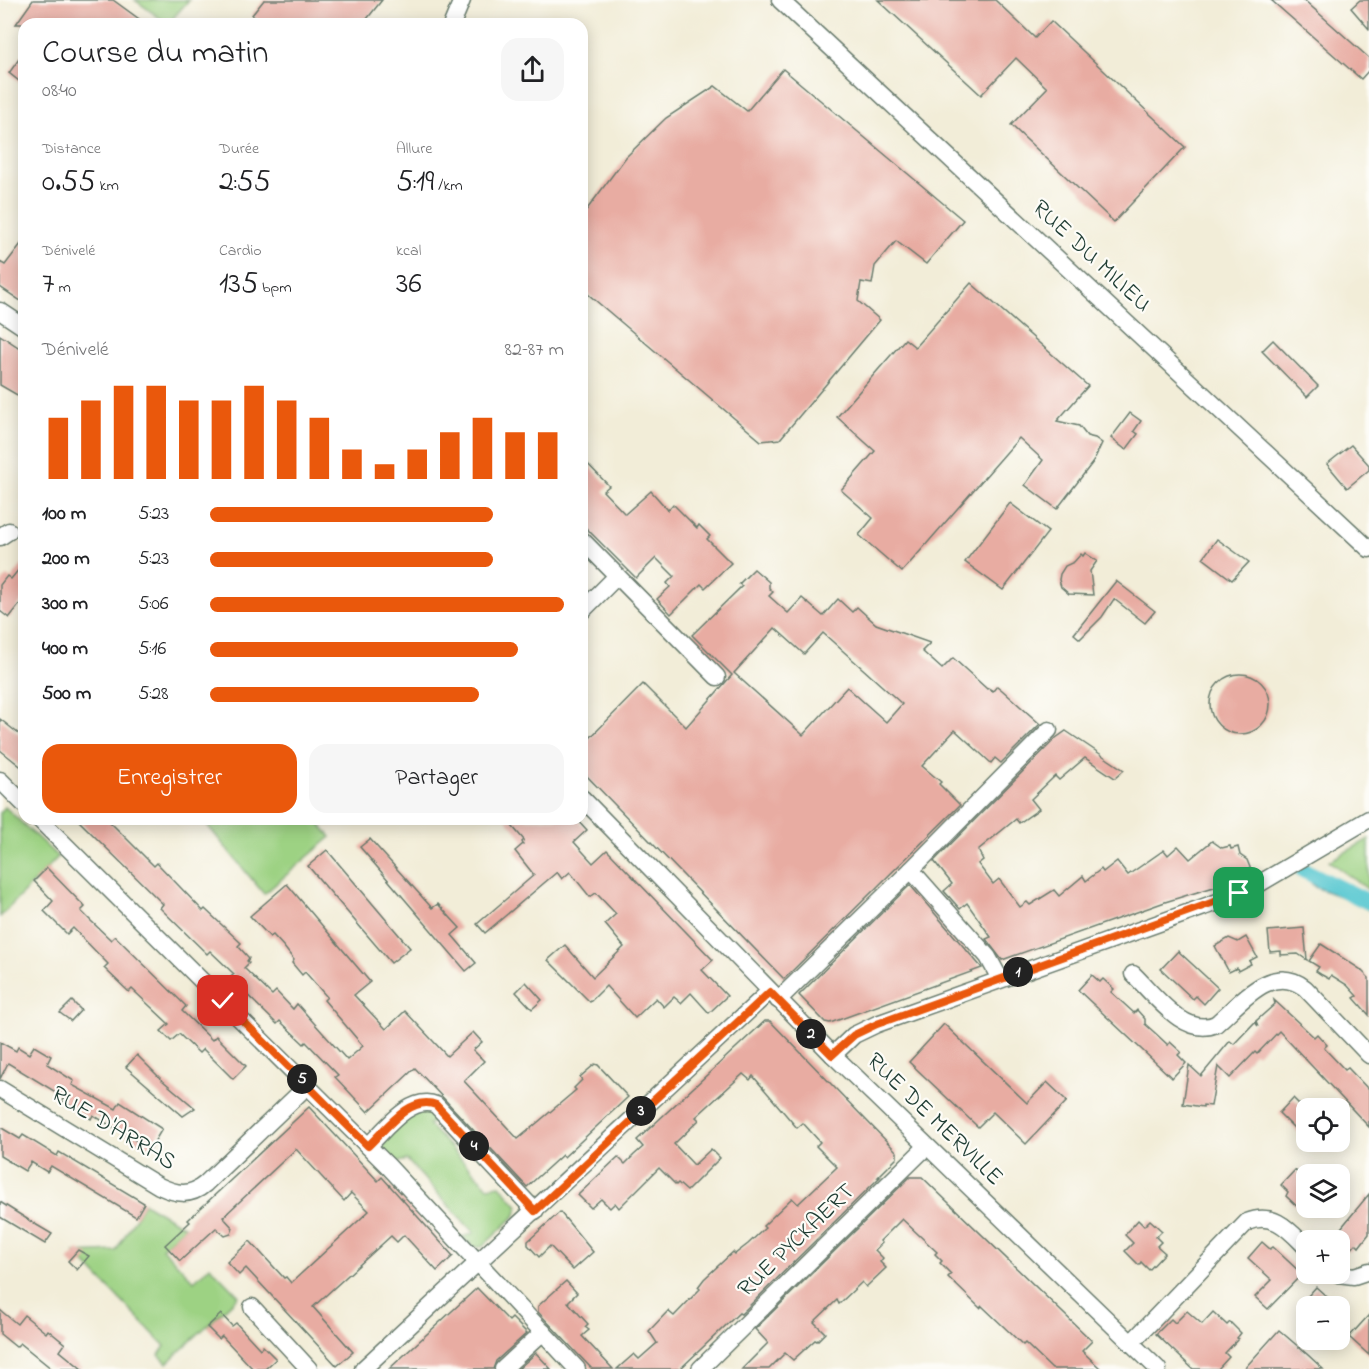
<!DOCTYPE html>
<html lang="fr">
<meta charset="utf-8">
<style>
body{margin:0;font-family:"Indie Flower",sans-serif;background:#f6f6f6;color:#202124;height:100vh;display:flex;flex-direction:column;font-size:22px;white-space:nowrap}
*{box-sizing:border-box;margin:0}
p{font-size:20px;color:#757577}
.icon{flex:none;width:33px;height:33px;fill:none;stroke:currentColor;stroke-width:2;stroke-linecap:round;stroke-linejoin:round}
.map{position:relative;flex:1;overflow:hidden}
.sheet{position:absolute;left:18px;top:18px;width:570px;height:807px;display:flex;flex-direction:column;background:#fff;border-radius:18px;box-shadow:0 3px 15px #0003}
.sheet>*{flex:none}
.fabs{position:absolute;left:1296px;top:1098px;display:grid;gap:12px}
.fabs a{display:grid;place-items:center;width:54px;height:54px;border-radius:12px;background:#fff;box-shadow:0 3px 15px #0003;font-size:30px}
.pin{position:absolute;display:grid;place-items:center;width:51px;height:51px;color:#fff;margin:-26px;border-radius:12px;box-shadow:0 3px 9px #0006}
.km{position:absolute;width:30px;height:30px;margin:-15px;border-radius:50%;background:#222;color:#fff;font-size:16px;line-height:30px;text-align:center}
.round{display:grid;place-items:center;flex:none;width:63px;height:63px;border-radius:18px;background:#f6f6f6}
.summary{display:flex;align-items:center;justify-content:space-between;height:102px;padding:0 24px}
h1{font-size:33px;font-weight:600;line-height:45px}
.stats{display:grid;grid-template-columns:repeat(3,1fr);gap:9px;height:102px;padding:6px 24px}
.stats div{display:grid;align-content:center}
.stats b{font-size:30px;font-weight:600}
.stats small{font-size:16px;font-weight:400}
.stats p{font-size:16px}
.chart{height:168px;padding:12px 24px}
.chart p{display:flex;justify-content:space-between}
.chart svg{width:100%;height:108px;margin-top:6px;stroke:#ea580c;stroke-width:6}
.primary-button{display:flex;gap:12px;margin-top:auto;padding:12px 24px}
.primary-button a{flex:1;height:69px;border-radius:18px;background:#ea580c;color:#fff;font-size:24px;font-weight:600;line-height:69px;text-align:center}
.primary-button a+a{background:#f6f6f6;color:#202124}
ul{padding:0 24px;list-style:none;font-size:20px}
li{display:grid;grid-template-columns:96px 72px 1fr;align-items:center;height:45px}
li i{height:15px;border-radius:8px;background:#ea580c}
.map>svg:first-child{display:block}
.green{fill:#9dd283;stroke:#5e885c;stroke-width:1.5}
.water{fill:#5cc9d2;stroke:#3e8383;stroke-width:1.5}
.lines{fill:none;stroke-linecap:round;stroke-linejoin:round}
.canal{stroke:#5cc9d2;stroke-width:16}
.building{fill:#e8aca2;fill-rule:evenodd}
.minor-casing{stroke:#697b6d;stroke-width:19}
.minor{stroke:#fff;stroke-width:16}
.route-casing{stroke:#fff;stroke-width:12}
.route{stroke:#ea580c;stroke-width:8}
.labels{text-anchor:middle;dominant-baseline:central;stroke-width:4.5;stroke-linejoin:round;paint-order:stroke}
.street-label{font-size:24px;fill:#1f3d34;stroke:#fdfcf7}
</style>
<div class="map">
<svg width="1369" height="1369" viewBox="0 0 1369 1369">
<rect width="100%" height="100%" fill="#fdfcf7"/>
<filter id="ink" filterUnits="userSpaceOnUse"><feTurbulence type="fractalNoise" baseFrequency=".0167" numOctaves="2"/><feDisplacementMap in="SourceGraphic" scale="12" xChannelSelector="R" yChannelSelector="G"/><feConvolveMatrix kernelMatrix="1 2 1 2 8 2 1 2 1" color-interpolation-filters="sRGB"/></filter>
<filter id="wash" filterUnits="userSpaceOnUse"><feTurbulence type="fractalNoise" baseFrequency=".008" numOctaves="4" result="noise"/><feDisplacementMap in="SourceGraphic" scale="24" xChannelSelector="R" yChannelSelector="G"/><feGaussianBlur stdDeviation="1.35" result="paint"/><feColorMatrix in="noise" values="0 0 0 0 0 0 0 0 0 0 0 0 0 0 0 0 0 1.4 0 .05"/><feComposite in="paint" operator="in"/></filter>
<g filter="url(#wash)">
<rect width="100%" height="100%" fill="#f2edd8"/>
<g class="green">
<path d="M135,0H189L168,24Z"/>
<path d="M5,807L58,857L0,917V813Z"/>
<path d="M216,819H316L331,837L264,894L208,826Z"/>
<path d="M1369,839V890L1329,861Z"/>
<path d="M426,1107L441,1120L428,1124L488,1187L500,1185L518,1206L516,1215L482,1247H474L462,1237L474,1233L407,1160L394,1163C390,1159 384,1155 383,1148C381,1137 416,1109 426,1107Z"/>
<path d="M144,1203L185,1227L162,1248L194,1281L210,1266L239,1296L167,1363L159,1355L165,1346L75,1253L116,1251Z"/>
</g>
<path class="water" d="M1320,871L1336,884L1369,898V910L1345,898L1315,887L1308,879Z"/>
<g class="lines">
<path class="canal" d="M1303,870L1369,902"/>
</g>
<g id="blocks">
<g class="building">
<path d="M33,0H113L146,24H16Z"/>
<path d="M264,0H382L363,24H263L252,15Z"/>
<path d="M878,0H995L1035,38L1051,21L1185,147L1114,222L1011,125L1047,88L1016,58L981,95Z"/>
<path d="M1271,0H1304L1369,58V70L1361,79Z"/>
<path d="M1360,0H1369V29L1351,8Z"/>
<path d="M24,52V85L9,73Z"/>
<path d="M783,69L963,220L926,264L896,241L875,266L872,284L861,282L858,301L880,320L780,439L761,441L582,289V216L626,157L666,118L715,86L747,111Z"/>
<path d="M24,240V303L0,287V262L5,265Z"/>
<path d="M971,283L1088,386L1057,421L1079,426L1087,436L1095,438L1102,443L1093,462L1057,509L1025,485L1043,460L1019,438L902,572L859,535L873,518L841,490L875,451L837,417L905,339L915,347Z"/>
<path d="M0,335L24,351V399L0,385Z"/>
<path d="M1273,340L1318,386L1307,397L1262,351Z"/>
<path d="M1130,413L1141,421L1134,431L1138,434L1126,450L1111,438Z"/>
<path d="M1351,445L1369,465V470L1347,488L1327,464Z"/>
<path d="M582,458L609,486L603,491L625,514L651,491L668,510L673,504L697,528L699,525L710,536L707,539L731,563L705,588L701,584L671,614L657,599L670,587L667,583L674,576L656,558L636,578L582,524Z"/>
<path d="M1010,503L1048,532L1003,590L965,562Z"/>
<path d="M1217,539L1249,562L1232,580L1203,558Z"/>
<path d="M1085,553L1097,561L1090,571L1093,595L1069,594L1061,587L1059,580L1060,574L1065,566L1074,562L1081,554L1083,556Z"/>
<path d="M24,563V599L9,618L0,611V585L7,576L11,579Z"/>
<path d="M754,569L769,582V588L773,592L769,596L788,613L802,598L823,616L838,599L852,612L857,607L876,624L930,643L922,651L942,669L953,658L987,689L988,688L993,691L997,686L1002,690L1040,724L1001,763L995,758L991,763L955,730L922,766L941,782L939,784L960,805L784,979L582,771V746L643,684L686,727L732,675L692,635L742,586L739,584ZM775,628L804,654L823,633L902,704L886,722L847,687L803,735L734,673Z"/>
<path d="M1116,581L1155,611L1145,623L1114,599L1102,617L1080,639L1074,634Z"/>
<circle cx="1240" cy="704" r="30"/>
<path d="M0,719L24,738V769L0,750Z"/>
<path d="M1066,731L1124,770L1115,778L1085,758L1059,780L1055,776L1031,799L1039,809L1019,823L1016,819L978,850L983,860L978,864L993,884L999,879L1020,907L1027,902L1030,905L1054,890L1059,896L1083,876L1086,881L1101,869L1103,872L1117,861L1128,875L1164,850L1168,855L1178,846L1190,859L1212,841L1222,848L1230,846L1231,849L1238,847L1240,855L1247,860L1253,875L1165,902L1002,960L986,939L991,937L967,903L960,909L944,891L952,884L934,861L1056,738Z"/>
<path d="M77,819H107L154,866L157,863L203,911L205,909L241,943L238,946L249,958L247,961L249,963L244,968L272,995L276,991L293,1009L297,1004L347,1060L363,1046L324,1000L327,997L305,972L302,975L292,963L294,960L284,947L273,935L270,937L250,916L287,884L370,982L354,995L386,1029L405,1011L447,1056L473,1032L482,1042L473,1050L484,1061L464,1081L518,1139L576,1090L574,1088L582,1080L580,1077L595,1064L598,1065L628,1097L564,1157L562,1155L527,1187L415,1068L368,1112L335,1077L338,1075L306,1042L304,1044L280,1021L277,1024L230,978L234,974L210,951L207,954L160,908L163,904Z"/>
<path d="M506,819H577L587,830L574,842L593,863L607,850L713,960L702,970L727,996L709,1013L691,993L681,1003L674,997L664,1007L656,998L635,1018L606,986L590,1002L548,960L565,945L593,977L624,947L605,924L616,914L596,893L590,897L570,872L562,879L557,872L485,933L477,924L534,875L515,851L523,844L522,842L524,840Z"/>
<path d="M370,839L432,908L438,904L460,928L452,935L476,963L466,971L360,847Z"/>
<path d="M327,850L410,948L391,963L308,866Z"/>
<path d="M47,868L85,907L81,911L91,921L111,940L115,936L186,1006L182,1011L212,1040L216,1036L246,1066L233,1079L203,1049L199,1053L179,1034L171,1041L161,1031L169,1024L132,989L129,992L104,968L108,964L73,928L67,934L44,911L53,901L34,881Z"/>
<path d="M910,885L982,968L830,1023L825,1022L799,995Z"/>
<path d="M1304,928L1307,960L1298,954L1281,955V951L1270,952L1268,931Z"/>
<path d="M1246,937L1257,957L1249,961L1251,964L1238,971L1237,968L1229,972L1215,946L1229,938L1238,942Z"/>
<path d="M1321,944L1360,969L1369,978V1015L1354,998L1357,996L1347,985L1331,975L1329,979L1322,975L1316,971L1319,967L1309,961Z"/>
<path d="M1178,951L1218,988L1204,1004L1196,996L1193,999L1161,969Z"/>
<path d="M1092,975L1100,982L1103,979L1114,989L1111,992L1134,1013L1137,1010L1145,1019V1024L1154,1032L1168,1045L1170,1042L1181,1052L1178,1055L1186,1063L1172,1078L1078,990Z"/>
<path d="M526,982L542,1000L532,1009L516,992Z"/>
<path d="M1274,1000L1314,1037L1317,1034L1327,1045L1324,1048L1345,1070L1348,1068L1369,1090V1127L1279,1031L1257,1054L1255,1052L1230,1078L1218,1066L1211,1106L1203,1105V1107L1183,1104L1189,1065L1201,1076L1230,1041L1234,1044L1255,1022L1258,1026L1256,1021L1275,1004Z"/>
<path d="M72,1001L81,1010L71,1021L60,1013Z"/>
<path d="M765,1021H770L897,1152V1158L878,1177H880L741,1314L739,1313L680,1369H617L634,1354L639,1359L657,1343L649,1331L668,1311L674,1316L700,1289L698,1287L704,1279L733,1252L735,1254L748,1244L765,1228L763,1226L792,1198L798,1204L837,1167L816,1146L820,1142L803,1123L797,1128L753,1076L750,1080L743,1074L696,1117L699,1120L674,1144L694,1165L711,1149L720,1158L687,1191L678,1183L676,1185L659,1168L619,1208L615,1203L610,1208L601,1199L591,1208L578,1195L618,1157L625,1164L634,1155L643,1147L637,1140Z"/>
<path d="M944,1024L1027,1103L1047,1082L1067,1101L1026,1144L993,1112L978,1127L909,1062Z"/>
<path d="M0,1042L16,1051L18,1047L29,1054L34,1046L51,1056L47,1064L74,1081L72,1085L116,1109L120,1102L162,1129L150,1149L93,1115L91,1119L62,1101L64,1097L8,1063L0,1079Z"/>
<path d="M137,1055L162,1080L195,1108L183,1116L126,1067Z"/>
<path d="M1293,1098L1306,1111V1140L1279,1113Z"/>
<path d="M309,1107L378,1181L382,1177L453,1256L437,1271L404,1235L397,1242L391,1236L313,1307L353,1352L337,1366L246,1268L239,1275L227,1262L250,1241L284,1278L286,1277L291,1283L369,1211L351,1193L344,1201L296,1149L223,1217L233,1228L231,1234L225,1236L216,1228L180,1261L165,1245L190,1222L188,1220Z"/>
<path d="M0,1127L20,1139L23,1135L57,1156L59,1152L144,1203L136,1217L51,1166L47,1172L31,1162L25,1171L0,1156Z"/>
<path d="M1295,1170L1306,1181V1215L1286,1196L1288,1192L1281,1185Z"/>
<path d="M910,1177H922L1092,1341L1082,1351L1101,1369H1052L1025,1343L1023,1345L982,1306L980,1308L948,1277L951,1274L940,1263L942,1261L935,1254L937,1252L902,1219L880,1241L882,1243L875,1250L883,1258L880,1262L886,1268L866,1287L862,1282L839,1304L837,1300L814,1322L825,1333L817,1341L815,1340L793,1360L785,1353L769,1369H742L768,1343L755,1329Z"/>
<path d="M1369,1194V1234L1359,1247L1356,1244L1349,1252L1340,1245V1240L1332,1239Z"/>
<path d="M0,1202L35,1224L52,1234L45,1244L0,1217Z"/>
<path d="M560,1212L593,1252L573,1270L550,1246L539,1257L528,1245V1241Z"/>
<path d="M1138,1220L1144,1226L1150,1220L1162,1231L1156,1237L1161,1242L1157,1246L1165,1253L1149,1270L1141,1262L1139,1265L1125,1251L1133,1243L1125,1235Z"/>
<path d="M1262,1242L1270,1249L1273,1247L1302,1274L1268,1309L1255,1297L1272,1280L1248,1258Z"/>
<path d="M78,1250L89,1256L77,1270L68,1261Z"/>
<path d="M566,1281L577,1293L568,1302L588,1324L585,1327L589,1330L582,1336L613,1369H592L538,1312V1306Z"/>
<path d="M1316,1287L1337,1306H1299Z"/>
<path d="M477,1288L509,1321L512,1318L527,1333L496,1361L493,1369H389Z"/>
<path d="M0,1310L17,1324L24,1315L46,1333L48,1330L65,1344L60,1351L82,1369H52L20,1343L16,1347L0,1334Z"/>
<path d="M1187,1311L1202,1324L1213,1312L1227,1325L1230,1322L1241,1333L1237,1338L1238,1339L1225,1353L1229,1357L1218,1369H1193L1156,1334L1171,1319L1175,1323Z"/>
<path d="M221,1314L232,1326L236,1323L260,1349L263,1346L276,1359L265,1369H253L222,1336L219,1339L207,1327Z"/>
<path d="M1369,1315V1355L1349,1337Z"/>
<path d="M1279,1330L1308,1355L1323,1369H1244Z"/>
<path d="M536,1353L551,1369H518Z"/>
</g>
</g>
</g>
<g filter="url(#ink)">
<use href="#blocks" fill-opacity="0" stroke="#697b6d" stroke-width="1.5"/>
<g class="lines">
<g class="minor-casing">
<g id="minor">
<path d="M780,0L1369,549"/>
<path d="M452,24L462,0"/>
<path d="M0,311L24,327"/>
<path d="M0,537L9,531"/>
<path d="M582,540L717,677"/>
<path d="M582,611L617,576"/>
<path d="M0,780L24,804"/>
<path d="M582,798L833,1055L1158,1369"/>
<path d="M39,819L389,1167L577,1369"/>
<path d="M911,870L988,957L1000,979"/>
<path d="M1133,974C1154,994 1185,1038 1216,1024C1241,1003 1271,962 1305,988L1369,1055"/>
<path d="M778,1000L911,870L1049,730"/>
<path d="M833,1055L854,1035L877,1024L1229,898L1257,885L1369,819"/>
<path d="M0,1089L159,1186C176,1194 190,1197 205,1184L308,1085"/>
<path d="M368,1146C385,1130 411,1094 436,1105L535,1211"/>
<path d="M1338,1274L1354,1276L1369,1271"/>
<path d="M252,1307L309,1369"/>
<path d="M1131,1343L1247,1222C1274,1211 1289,1230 1306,1247"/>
<path d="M363,1369L770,991"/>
<path d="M503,1369L543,1332"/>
<path d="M700,1369L926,1147"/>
</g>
</g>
<use href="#minor" class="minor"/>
</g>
</g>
<g class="lines" filter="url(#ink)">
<g class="route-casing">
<path id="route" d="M223,1001L368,1146C385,1130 411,1094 436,1105L535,1211L770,992L832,1055L854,1035L877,1024L1239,893"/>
</g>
<use href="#route" class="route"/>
</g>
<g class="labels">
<g class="street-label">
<text transform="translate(1091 257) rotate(43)">RUE DU MILIEU</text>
<text transform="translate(934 1120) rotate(44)">RUE DE MERVILLE</text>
<text transform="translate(113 1129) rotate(31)">RUE D'ARRAS</text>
<text transform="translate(797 1241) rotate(-44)">RUE PYCKAERT</text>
</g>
</g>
</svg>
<div class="fabs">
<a><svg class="icon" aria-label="locate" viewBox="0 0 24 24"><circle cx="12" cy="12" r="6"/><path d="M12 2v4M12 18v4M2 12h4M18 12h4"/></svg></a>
<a><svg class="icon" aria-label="layers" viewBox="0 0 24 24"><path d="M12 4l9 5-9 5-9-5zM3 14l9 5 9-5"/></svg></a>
<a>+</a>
<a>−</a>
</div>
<div class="pin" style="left:1239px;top:893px;background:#1e9e55"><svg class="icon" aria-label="arrive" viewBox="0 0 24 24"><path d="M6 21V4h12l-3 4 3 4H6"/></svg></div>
<div class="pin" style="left:223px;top:1001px;background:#d93025"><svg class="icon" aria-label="check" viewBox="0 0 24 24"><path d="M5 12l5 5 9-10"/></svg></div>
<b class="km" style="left:1018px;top:972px">1</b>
<b class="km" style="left:811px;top:1034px">2</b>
<b class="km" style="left:641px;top:1111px">3</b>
<b class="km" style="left:474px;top:1146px">4</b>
<b class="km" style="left:302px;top:1079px">5</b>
<section class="sheet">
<div class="summary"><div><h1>Course du matin</h1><p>08:40</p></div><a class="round"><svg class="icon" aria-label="share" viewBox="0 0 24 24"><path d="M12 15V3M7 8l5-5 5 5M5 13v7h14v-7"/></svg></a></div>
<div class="stats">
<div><p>Distance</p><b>0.55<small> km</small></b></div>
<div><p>Durée</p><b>2:55</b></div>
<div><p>Allure</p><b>5:19<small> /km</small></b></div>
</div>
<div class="stats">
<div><p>Dénivelé</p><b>7<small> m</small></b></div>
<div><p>Cardio</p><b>135<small> bpm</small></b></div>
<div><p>kcal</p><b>36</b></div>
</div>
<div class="chart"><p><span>Dénivelé</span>82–87 m</p>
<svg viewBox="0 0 160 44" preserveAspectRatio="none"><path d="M5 44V19M15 44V12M25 44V6M35 44V6M45 44V12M55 44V12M65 44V6M75 44V12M85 44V19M95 44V32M105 44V38M115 44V32M125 44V25M135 44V19M145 44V25M155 44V25"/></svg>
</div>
<ul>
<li><b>100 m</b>5:23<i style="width:80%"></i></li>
<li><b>200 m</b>5:23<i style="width:80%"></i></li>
<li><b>300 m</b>5:06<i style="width:100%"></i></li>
<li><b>400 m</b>5:16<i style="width:87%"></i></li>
<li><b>500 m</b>5:28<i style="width:76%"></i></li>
</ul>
<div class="primary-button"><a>Enregistrer</a><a>Partager</a></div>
</section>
</div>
